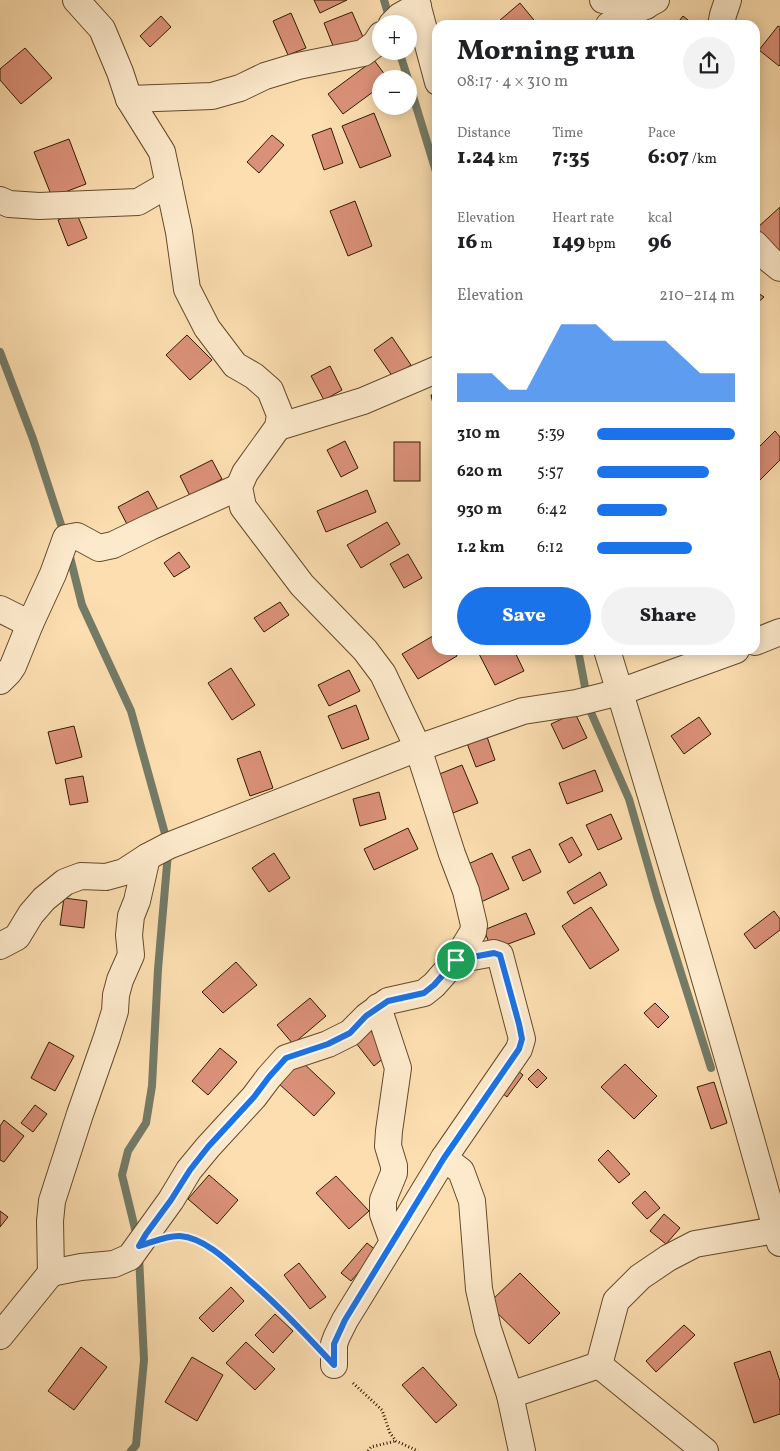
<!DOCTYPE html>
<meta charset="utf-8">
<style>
body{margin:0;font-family:Vollkorn,serif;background:#f2f2f2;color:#202124;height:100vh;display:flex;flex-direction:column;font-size:19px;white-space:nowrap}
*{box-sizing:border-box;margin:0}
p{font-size:16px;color:#757577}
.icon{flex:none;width:28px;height:28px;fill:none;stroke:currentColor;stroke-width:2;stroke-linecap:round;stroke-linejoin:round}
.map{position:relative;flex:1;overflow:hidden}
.panel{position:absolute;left:432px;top:20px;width:328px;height:635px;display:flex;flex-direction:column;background:#fff;border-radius:15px;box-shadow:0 2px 12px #0003}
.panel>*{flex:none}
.fabs{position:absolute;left:372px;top:15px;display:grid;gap:10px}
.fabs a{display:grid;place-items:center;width:45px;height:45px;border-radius:50%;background:#fff;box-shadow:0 2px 12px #0003;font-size:25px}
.pin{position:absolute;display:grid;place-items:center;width:42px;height:42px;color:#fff;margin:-21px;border:2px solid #fff;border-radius:50%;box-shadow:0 1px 5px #0007}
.round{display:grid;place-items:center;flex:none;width:52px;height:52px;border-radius:26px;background:#f2f2f2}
.summary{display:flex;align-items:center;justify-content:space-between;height:85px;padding:0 25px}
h1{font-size:28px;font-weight:800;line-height:38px}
.stats{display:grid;grid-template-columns:repeat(3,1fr);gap:8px;height:85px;padding:5px 25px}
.stats div{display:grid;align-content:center}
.stats b{font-size:21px;font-weight:800}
.stats small{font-size:14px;font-weight:400}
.stats p{font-size:14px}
.chart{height:140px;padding:10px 25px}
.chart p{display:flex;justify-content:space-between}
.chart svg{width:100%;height:90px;margin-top:5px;fill:#1a73e8;opacity:.7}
.cta{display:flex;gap:10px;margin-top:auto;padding:10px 25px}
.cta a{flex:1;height:58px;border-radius:30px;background:#1a73e8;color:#fff;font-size:20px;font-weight:800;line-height:58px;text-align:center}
.cta a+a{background:#f2f2f2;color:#202124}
ul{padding:0 25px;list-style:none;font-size:16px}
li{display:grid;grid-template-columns:80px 60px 1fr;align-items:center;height:38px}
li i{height:12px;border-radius:6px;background:#1a73e8}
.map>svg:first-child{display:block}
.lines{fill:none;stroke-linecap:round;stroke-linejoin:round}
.stream{stroke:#737b67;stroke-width:8}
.building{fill:#db9179;stroke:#321a00}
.street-casing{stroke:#644b2c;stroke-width:28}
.path{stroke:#321a00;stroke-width:3;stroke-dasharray:1 2.5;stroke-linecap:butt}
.street{stroke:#fdeacc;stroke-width:26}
.route-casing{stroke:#fff;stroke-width:10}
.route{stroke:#1a73e8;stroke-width:6}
</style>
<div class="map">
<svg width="780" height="1451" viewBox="0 0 780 1451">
<rect width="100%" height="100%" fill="#fcdeb0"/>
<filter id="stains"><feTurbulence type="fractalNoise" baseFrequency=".004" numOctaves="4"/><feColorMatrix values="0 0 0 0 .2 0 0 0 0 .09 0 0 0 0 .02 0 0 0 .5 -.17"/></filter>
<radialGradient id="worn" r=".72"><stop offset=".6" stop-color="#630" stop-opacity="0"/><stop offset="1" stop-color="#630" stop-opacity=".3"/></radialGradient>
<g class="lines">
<g class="stream">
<path d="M384,0L390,20"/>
<path d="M399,51L408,79"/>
<path d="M409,83L438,178"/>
<path d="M0,352L33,439L64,534"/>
<path d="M69,553L82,605L131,711L167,841"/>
<path d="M578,650L589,708L629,799L657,897L711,1068"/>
<path d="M137,1237L122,1175L128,1151L146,1123L152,1086L158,969L168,853"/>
<path d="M131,1451L136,1445L144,1360L139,1256"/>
</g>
</g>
<g class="building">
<path d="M314,0H347L320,13Z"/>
<path d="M520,3L538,25H502L499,21Z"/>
<path d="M352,12L366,44L337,56L324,23Z"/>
<path d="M291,13L306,48L288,55L273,21Z"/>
<path d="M161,16L171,27L150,47L140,36Z"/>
<path d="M683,16L694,25H676Z"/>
<path d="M778,26L780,27V65L779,66L759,50Z"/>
<path d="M25,48L52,78L21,104L0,80V69Z"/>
<path d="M374,60L388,79H381V86L343,114L328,94Z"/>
<path d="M374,113L391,156L360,168L342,126Z"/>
<path d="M331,128L343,163L324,170L312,135Z"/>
<path d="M272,135L284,145L259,173L247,162Z"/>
<path d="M69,139L86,184L52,197L34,152Z"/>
<path d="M355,201L372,246L348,256L330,211Z"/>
<path d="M780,207V253L757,228Z"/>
<path d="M76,212L87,238L68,246L58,220Z"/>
<path d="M755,291L764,297L755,305Z"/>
<path d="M187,335L212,360L190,380L166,355Z"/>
<path d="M392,337L411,365L393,377L374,350Z"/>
<path d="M330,366L342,390L324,400L311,376Z"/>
<path d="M438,394V426L431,395Z"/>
<path d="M775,431L780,437V460L755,485V451Z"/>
<path d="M345,441L358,468L341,477L327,450Z"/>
<rect x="394" y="442" width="26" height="39"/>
<path d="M212,460L222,479L190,496L180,476Z"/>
<path d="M367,490L376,512L326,532L317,511Z"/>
<path d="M148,491L160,513L130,530L118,507Z"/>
<path d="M387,522L400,544L361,568L347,545Z"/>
<path d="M179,552L190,567L174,577L164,563Z"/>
<path d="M408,554L422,578L404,588L390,564Z"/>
<path d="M280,602L289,615L264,632L254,618Z"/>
<path d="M438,633V650H454L457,656L418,679L402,654Z"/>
<path d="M477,650H514L524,671L495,685Z"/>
<path d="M231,668L255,705L232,720L208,683Z"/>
<path d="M349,670L360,691L329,706L318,685Z"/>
<path d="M356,705L369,739L342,749L328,716Z"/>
<path d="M575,713L587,738L563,749L551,724Z"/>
<path d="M699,717L711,734L684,754L671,736Z"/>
<path d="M74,726L82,757L56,764L48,732Z"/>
<path d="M485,731L495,760L476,767L465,738Z"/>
<path d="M260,751L273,788L250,796L237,759Z"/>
<path d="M462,765L478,803L453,813L437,775Z"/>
<path d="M595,770L603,791L567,804L559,783Z"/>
<path d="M83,776L88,802L70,805L65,779Z"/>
<path d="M379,792L386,819L360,826L353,799Z"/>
<path d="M611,814L622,839L598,850L586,825Z"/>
<path d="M408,828L418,849L374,870L364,849Z"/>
<path d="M572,837L582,855L569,863L559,844Z"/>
<path d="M530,849L541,872L523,881L512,857Z"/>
<path d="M274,853L290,878L269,892L252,868Z"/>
<path d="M492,853L509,889L481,902L464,866Z"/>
<path d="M600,872L607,885L574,904L567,892Z"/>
<path d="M64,898L87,901L84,928L60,925Z"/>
<path d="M591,907L619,950L590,969L562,926Z"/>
<path d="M774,911L780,919V930L755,949L744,934Z"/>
<path d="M526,913L535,934L492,950L484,930Z"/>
<path d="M236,962L257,985L223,1013L202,992Z"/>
<path d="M310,998L326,1016L293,1044L277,1025Z"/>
<path d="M655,1003L669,1017L658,1028L644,1013Z"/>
<path d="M371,1031L390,1053L374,1066L356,1043Z"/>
<path d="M49,1042L74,1056L55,1091L31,1078Z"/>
<path d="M220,1048L237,1062L208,1095L192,1081Z"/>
<path d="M300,1060L335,1093L314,1116L277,1082Z"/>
<path d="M625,1064L657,1096L634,1119L601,1087Z"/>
<path d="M512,1066L523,1075L507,1097L495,1087Z"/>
<path d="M538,1069L547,1078L537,1088L528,1079Z"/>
<path d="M714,1082L727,1123L711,1129L697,1087Z"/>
<path d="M35,1105L47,1114L33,1132L21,1123Z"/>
<path d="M4,1120L24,1136L4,1162L0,1160V1126Z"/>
<path d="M608,1150L630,1174L619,1183L598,1160Z"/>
<path d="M209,1175L238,1200L217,1224L188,1199Z"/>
<path d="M336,1176L369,1211L349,1229L316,1193Z"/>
<path d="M645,1191L660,1208L647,1219L632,1203Z"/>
<path d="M0,1211L8,1217L0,1227Z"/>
<path d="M664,1214L680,1228L666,1244L650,1231Z"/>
<path d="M367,1243L377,1251L351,1281L341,1273Z"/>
<path d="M299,1263L326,1297L310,1309L284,1275Z"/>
<path d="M520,1273L560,1313L529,1344L488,1304Z"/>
<path d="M231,1287L244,1301L213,1332L199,1318Z"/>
<path d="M275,1314L293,1331L273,1353L255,1335Z"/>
<path d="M684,1325L695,1335L656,1372L646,1361Z"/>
<path d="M246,1342L275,1369L255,1390L226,1363Z"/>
<path d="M81,1347L107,1367L74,1410L48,1391Z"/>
<path d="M770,1351L780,1381V1414L754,1423L734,1363Z"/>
<path d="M192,1357L223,1375L197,1421L165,1402Z"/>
<path d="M423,1367L457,1405L436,1423L402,1385Z"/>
</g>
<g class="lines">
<g class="street-casing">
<g id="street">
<path d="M416,0L438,82"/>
<path d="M603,0L646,6"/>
<path d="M392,24L400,16L418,6"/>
<path d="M609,25L656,0"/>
<path d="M721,25L723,15L728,0"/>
<path d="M129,99L212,96L240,88L265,76L298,66L363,53L375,44L381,35"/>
<path d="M0,200L9,204L39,206L138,202L169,184"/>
<path d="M755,244L770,260L780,268"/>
<path d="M278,427L363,401L438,369"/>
<path d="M0,609L30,624L53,574L66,538L77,536L99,548L113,545L150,527L239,487"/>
<path d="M755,642L780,632"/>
<path d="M607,650C667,847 725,1044 780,1243"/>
<path d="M0,681L9,672L13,666L30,624"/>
<path d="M0,946L17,937L31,914L44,899L65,882L81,876L106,877L124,872L147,857L168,846L418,748L523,711L576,703L620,692L736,650"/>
<path d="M444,1158L461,1171L472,1201L479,1289L488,1329L510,1395L522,1451"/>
<path d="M393,1242L444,1158L519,1049L522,1039L500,955L494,953L456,960"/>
<path d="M51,1273L81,1267L114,1264L130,1257L171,1200L189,1170L208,1147L254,1097L269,1077L286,1058L328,1044L350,1033L367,1016L388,1001L424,993L434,985L456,960L473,932L474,925L466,891L452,854L418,748L383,674L365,650L302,585L243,507L239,487L245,473L278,427L280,415L270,390L254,376L235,365L207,328L187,289L179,232L162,152L129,99L120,72L102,29L76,0"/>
<path d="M0,1336L51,1273L50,1221L52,1201L80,1114L107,1037L115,1011L116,995L120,980L131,955L129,935L131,916L137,901L147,857"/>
<path d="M334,1365V1344L337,1336L345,1320L393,1242L383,1214V1200L394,1173V1166L388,1146L389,1131L398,1068L378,1007"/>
<path d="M599,1365L705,1451"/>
<path d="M510,1395L599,1365L616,1301L640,1277L668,1258L695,1244L776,1230"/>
</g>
</g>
<g class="path">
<path d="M177,1235C206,1239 228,1261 249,1280C270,1298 289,1317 308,1337"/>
<path d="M353,1383L382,1410L390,1433L396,1441L418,1451"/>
<path d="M368,1451L371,1447L396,1441"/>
</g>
<use href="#street" class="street"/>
</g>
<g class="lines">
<g class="route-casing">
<path id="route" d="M494,953L500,955L519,1024L522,1039L519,1049L444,1158L345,1320L334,1344V1365C307,1336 280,1307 250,1281C231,1264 206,1238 180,1236C167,1235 151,1243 139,1246L146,1234L171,1200L190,1170L208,1147L254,1097L269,1077L286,1058L328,1044L350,1033L366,1016L388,1001L424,993L434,985L456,960Z"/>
</g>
<use href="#route" class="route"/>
</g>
<rect width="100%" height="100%" filter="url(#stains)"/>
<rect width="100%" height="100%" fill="url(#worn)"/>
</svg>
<div class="fabs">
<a>+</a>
<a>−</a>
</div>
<div class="pin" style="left:456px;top:960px;background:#1e9e55"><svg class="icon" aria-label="arrive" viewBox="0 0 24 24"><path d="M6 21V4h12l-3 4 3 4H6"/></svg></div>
<section class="panel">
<div class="summary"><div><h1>Morning run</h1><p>08:17 · 4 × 310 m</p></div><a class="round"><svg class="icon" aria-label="share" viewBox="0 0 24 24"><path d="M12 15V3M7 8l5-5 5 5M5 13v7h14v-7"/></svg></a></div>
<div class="stats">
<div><p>Distance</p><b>1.24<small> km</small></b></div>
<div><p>Time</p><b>7:35</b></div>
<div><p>Pace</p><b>6:07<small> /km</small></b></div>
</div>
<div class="stats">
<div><p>Elevation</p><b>16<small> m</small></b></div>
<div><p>Heart rate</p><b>149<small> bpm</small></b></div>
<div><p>kcal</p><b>96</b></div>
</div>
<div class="chart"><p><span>Elevation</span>210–214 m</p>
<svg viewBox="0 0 160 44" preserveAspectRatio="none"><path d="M0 44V30L10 30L20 30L30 38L40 38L50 22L60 6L70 6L80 6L90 14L100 14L110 14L120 14L130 22L140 30L150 30L160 30V44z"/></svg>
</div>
<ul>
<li><b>310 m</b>5:39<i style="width:100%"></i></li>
<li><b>620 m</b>5:57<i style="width:81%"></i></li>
<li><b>930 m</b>6:42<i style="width:51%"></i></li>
<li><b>1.2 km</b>6:12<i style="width:69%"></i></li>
</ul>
<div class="cta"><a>Save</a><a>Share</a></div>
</section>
</div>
